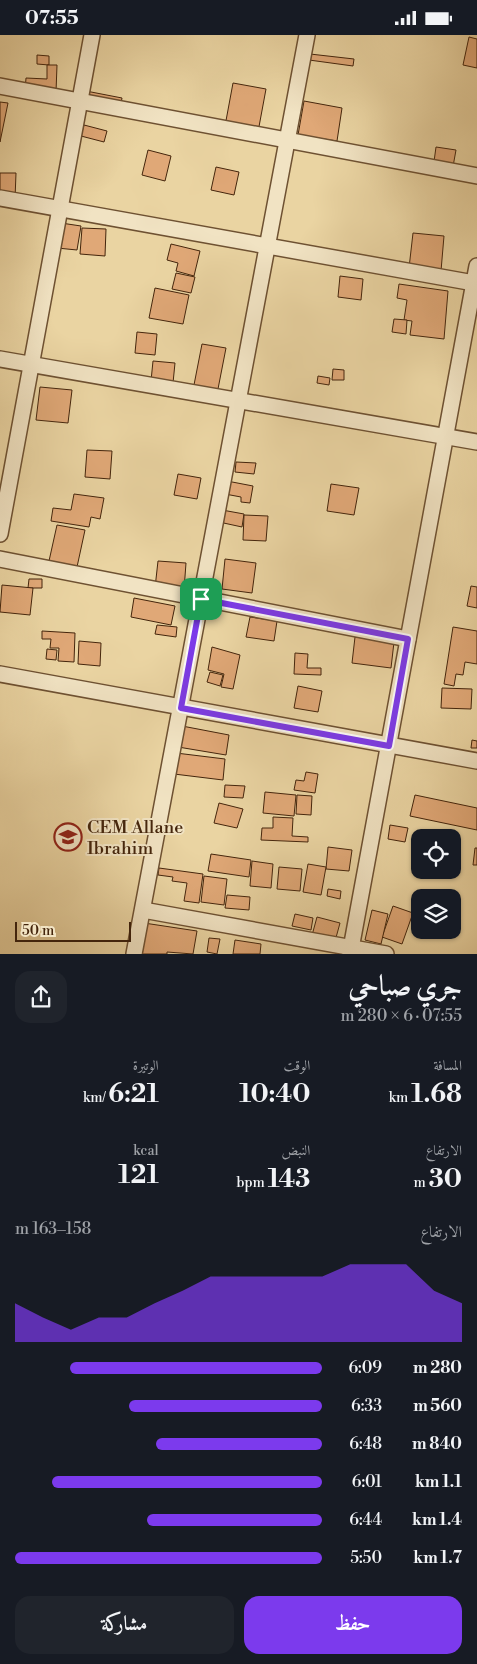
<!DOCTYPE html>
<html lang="ar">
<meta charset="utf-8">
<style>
body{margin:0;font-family:"Libre Bodoni",Amiri,serif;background:#20242c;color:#f1f3f6;direction:rtl;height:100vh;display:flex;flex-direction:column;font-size:19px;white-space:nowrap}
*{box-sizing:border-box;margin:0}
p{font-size:16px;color:#9ea1a6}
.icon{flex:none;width:28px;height:28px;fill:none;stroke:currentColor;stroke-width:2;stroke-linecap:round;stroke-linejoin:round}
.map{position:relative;height:919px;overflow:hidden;direction:ltr}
.sheet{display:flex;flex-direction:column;background:#171b24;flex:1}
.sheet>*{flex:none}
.tools{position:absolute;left:411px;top:794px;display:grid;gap:10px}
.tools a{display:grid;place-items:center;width:50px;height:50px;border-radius:10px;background:#171b24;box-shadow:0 1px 4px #0004;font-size:25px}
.scale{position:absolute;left:15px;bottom:12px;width:116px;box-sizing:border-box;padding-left:5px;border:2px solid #44250c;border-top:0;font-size:14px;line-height:18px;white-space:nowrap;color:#44250c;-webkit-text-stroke:4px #f1e3c3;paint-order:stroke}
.pin{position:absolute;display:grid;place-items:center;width:42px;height:42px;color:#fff;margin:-21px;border-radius:10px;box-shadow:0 2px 8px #0006}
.round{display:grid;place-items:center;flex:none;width:52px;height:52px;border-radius:15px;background:#20242c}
.overview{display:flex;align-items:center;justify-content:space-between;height:85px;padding:0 15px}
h1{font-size:28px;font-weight:700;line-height:38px}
.metrics{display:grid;grid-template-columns:repeat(3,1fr);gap:8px;height:85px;padding:5px 15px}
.metrics div{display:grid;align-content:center}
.metrics b{font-size:25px;font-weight:700}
.metrics small{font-size:14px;font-weight:400}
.metrics p{font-size:14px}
.chart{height:140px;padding:10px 15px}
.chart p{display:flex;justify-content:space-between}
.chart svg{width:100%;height:90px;margin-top:5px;fill:#7c3aed;opacity:.7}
.cta{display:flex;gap:10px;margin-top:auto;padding:10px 15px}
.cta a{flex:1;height:58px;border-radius:15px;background:#7c3aed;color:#fff;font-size:20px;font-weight:700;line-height:58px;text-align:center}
.cta a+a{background:#20242c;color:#f1f3f6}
ul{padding:0 15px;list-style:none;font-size:16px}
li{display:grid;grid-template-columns:80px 60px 1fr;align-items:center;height:38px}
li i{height:12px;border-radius:6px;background:#7c3aed}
.status{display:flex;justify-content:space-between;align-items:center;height:35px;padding:0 25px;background:#171b24;direction:ltr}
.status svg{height:14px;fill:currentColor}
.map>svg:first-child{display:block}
.building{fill:#e0a877;stroke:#44250c}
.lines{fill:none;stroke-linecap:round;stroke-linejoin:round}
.minor-casing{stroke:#6e5132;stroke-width:18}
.minor{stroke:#f1e3c3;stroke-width:15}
.route-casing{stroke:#fff;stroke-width:10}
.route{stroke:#7c3aed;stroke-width:6}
.labels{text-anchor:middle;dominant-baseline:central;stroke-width:4;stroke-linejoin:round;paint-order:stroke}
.poi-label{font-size:18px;fill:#44250c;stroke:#f1e3c3;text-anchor:start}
</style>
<div class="status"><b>07:55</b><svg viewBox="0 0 49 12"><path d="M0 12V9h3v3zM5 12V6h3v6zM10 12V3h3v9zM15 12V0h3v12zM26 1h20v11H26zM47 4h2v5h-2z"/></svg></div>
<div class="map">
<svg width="477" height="919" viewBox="0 0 477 919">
<rect width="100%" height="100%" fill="#ead4a2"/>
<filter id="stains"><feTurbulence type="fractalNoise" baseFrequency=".004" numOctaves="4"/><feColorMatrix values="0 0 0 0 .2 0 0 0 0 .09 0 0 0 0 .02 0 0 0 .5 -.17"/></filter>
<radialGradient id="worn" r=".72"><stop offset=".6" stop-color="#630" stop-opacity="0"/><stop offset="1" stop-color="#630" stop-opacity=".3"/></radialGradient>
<g class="building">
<path d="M469,2L477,4V33L463,30Z"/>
<path d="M310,19L354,24L353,31L309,25Z"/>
<path d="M37,20L49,21V30L37,29Z"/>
<path d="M47,30H57L56,57L25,56L26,43L47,44Z"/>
<path d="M233,48L266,54L258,97L225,91Z"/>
<path d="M86,56L122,63L120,74L84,67Z"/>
<path d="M304,66L342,73L337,106L298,100Z"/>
<path d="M0,67L8,68L0,107Z"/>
<path d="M84,90L107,96L104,107L81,101Z"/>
<path d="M436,112L456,115L452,137L433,134Z"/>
<path d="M148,115L171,121L165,146L142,140Z"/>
<path d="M216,132L239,137L234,160L211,155Z"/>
<path d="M0,138H16L15,164L0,163Z"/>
<path d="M61,188L81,191L77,215L57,213Z"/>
<path d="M82,193L106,194L105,221L80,219Z"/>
<path d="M413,198L444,201L441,236L409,233Z"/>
<path d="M171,209L200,216L194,241L176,236L178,228L167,225Z"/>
<path d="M176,238L195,242L191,258L172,254Z"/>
<path d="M340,241L363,244L361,265L338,262Z"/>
<path d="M399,249L448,256L444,304L410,300L412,286L404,285L407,265L397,263Z"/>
<path d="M155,253L189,260L183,289L149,283Z"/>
<path d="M394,284L407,285L406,299L392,297Z"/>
<path d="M137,297L157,299L155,320L135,318Z"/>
<path d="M202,309L226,313L217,359L193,355Z"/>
<path d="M153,326L175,328L173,348L151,346Z"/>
<path d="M333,334L344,335V345H332Z"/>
<path d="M318,341L330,343L329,350L317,348Z"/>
<path d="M40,352L72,355L68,388L36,385Z"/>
<path d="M87,415L112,416L110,444L85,442Z"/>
<path d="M236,427L256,428L254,439L235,437Z"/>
<path d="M178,439L201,443L197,464L174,460Z"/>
<path d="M227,446L253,451L250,468L241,467V462L225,459Z"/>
<path d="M331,449L359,453L354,480L327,476Z"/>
<path d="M74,459L104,463L100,484L91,482L89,492L51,486L53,473L71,475Z"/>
<path d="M222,475L244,479L242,492L219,487Z"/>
<path d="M244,480L268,481L266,506L243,505Z"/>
<path d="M57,490L85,495L77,532L49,526Z"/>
<path d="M225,524L256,528L252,558L222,554Z"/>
<path d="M158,526L186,528L184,555L155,553Z"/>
<path d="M29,544H42V553H28Z"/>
<path d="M2,550L33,553L30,580L0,577Z"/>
<path d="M471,551L477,552V573L467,571Z"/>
<path d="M134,563L175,571L171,590L131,582Z"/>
<path d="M250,582L277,586L274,606L246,602Z"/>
<path d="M157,590L177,592L176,602L155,599Z"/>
<path d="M453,592L477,596V629L465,627L463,640L456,639L454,651L444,649Z"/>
<path d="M42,596L75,598L74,627L58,626L59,613H50L51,604H42Z"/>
<path d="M355,602L394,607L391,633L352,628Z"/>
<path d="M79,606L101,608L100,631L78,629Z"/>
<path d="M212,612L240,620L233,654L221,652L224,639L208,635Z"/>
<path d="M47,614L57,615L56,625L46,624Z"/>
<path d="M295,618L308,619L307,633H321V640L294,639Z"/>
<path d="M210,637L223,640L220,651L207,647Z"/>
<path d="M298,651L322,656L318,677L294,673Z"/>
<path d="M442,653L472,654L471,674L441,673Z"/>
<path d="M182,691L229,700L226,720L178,712Z"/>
<path d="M472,705L477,706V713H471Z"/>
<path d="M176,718L225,724L223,745L174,739Z"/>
<path d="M306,737L318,739L315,758L294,755L296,745L304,746Z"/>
<path d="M225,750L245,751L243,763L224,762Z"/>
<path d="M265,757L296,760L294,781L263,778Z"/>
<path d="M297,760L312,761L311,780L296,779Z"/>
<path d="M415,760L477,773V795L410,781Z"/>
<path d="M219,768L243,774L237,793L214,788Z"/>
<path d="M273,782L293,783L292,801L308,802V807L261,805L262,793H273Z"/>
<path d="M390,790L408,793L405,807L388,804Z"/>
<path d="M328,812L352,815L349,836L326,834Z"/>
<path d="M475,813H477V830H473Z"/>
<path d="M211,819L251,825L249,842L208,836Z"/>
<path d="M252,826L273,829L271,853L250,851Z"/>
<path d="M308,829L326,832L321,860L303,857Z"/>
<path d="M279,832L302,834L300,856L277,854Z"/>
<path d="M159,833L203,839L199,868L184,866L187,848L172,846L173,842L158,840Z"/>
<path d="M204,841L227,844L224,870L201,867Z"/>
<path d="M328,854L341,856L340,864L327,861Z"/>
<path d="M227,860L250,862L249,875L225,873Z"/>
<path d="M393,871L413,878L402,909L382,902Z"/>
<path d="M372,875L388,879L381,909L365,905Z"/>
<path d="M295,879L313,883L311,895L292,891Z"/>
<path d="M317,882L340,888L334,910L311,904Z"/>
<path d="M144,888L197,896L193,919L167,917V919H140Z"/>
<path d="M209,903L220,904L217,919L207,917Z"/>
<path d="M235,905L261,909L260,919H233Z"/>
</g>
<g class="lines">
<g class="minor-casing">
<g id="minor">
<path d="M0,51L477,141"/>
<path d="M0,163L474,248"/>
<path d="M0,324L477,407"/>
<path d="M0,499L92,0"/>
<path d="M0,524L408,604"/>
<path d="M0,639L477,726"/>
<path d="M143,875L386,919"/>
<path d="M134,919L307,0"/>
<path d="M350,919L477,231"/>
</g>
</g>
<use href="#minor" class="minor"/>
</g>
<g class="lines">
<g class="route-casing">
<path id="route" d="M201,564L408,604L389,711L181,673Z"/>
</g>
<use href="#route" class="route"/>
</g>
<defs>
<g id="school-ring" transform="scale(1.4375)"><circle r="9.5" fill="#f1e3c3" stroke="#8f2418" stroke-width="1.5"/><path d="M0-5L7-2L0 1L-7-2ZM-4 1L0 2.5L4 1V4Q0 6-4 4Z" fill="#8f2418"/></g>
</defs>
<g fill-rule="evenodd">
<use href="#school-ring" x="68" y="802"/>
</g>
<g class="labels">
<g class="poi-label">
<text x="87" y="792">CEM Allane<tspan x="87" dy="21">Ibrahim</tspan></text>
</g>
</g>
<rect width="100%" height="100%" filter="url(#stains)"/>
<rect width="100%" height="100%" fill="url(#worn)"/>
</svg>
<div class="tools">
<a><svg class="icon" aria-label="locate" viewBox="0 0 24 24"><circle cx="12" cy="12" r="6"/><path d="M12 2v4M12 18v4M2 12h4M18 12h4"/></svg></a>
<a><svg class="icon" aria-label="layers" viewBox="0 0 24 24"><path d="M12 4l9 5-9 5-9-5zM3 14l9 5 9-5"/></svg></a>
</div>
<div class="scale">50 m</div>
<div class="pin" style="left:201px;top:564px;background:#1e9e55"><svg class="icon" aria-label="arrive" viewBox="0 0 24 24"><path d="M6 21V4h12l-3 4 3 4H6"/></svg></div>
</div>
<section class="sheet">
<div class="overview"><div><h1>جري صباحي</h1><p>07:55 · 6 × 280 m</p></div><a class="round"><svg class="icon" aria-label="share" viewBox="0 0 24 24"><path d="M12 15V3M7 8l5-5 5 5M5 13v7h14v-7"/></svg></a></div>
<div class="metrics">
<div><p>المسافة</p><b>1.68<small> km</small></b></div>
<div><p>الوقت</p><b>10:40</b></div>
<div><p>الوتيرة</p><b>6:21<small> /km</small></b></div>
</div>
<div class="metrics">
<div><p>الارتفاع</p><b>30<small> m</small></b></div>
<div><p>النبض</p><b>143<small> bpm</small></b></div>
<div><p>kcal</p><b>121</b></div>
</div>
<div class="chart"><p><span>الارتفاع</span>158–163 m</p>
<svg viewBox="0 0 160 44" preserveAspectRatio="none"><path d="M0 44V25L10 32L20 38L30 32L40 32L50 25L60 19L70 12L80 12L90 12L100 12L110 12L120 6L130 6L140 6L150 19L160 25V44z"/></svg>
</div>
<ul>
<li><b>280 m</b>6:09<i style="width:82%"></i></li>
<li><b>560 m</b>6:33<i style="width:63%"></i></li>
<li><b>840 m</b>6:48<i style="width:54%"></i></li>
<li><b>1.1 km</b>6:01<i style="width:88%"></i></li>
<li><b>1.4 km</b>6:44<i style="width:57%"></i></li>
<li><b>1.7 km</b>5:50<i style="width:100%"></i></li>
</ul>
<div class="cta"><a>حفظ</a><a>مشاركة</a></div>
</section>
